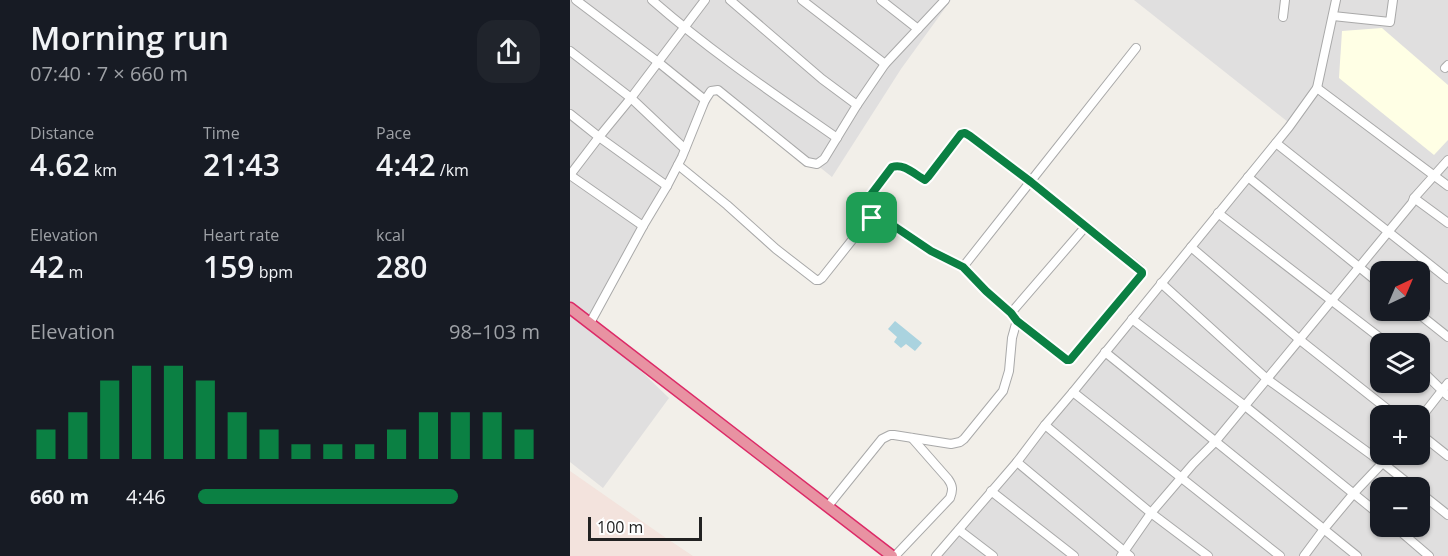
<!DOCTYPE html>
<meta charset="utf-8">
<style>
body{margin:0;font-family:"Open Sans",sans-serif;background:#20242c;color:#f1f3f6;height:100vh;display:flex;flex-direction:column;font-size:22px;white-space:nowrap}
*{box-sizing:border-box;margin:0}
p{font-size:20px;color:#9ea1a6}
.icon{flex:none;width:33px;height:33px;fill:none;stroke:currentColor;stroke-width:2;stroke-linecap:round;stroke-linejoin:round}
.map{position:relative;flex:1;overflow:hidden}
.drawer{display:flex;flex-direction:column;background:#171b24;width:570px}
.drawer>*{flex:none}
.needle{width:39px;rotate:44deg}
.controls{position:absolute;left:800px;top:261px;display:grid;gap:12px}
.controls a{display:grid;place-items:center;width:60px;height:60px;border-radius:12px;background:#171b24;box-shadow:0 2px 4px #0004;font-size:30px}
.scale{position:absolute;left:18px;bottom:15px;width:114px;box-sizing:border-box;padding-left:6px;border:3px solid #222;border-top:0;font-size:16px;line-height:21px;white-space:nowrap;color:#222;-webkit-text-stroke:4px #fff;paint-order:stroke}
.pin{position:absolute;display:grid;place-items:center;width:51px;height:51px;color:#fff;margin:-26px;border-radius:12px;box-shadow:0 3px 9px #0006}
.round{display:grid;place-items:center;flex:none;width:63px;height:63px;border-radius:18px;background:#20242c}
.summary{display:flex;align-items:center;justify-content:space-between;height:102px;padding:0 30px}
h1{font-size:33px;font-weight:600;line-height:45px}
.figures{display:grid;grid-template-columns:repeat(3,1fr);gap:9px;height:102px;padding:6px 30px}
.figures div{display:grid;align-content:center}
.figures b{font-size:30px;font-weight:600}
.figures small{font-size:16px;font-weight:400}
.figures p{font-size:16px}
.chart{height:168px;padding:12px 30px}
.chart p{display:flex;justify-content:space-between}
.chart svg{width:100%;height:108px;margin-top:6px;stroke:#0b8043;stroke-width:6}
ul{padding:0 30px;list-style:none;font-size:20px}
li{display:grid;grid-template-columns:96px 72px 1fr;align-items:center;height:45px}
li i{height:15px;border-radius:8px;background:#0b8043}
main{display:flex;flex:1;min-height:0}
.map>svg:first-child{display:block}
.residential{fill:#e0dfdf;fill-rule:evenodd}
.education{fill:#ffffe5}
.military{fill:#f3e3dd}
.water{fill:#aad3df}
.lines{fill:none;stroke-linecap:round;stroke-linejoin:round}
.minor-casing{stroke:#a9a9a9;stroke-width:10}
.highway-casing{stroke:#dc2a67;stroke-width:13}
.minor{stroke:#fff;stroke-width:8}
.highway{stroke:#e892a2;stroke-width:10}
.route-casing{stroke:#fff;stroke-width:12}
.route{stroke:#0b8043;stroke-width:8}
</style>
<main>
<section class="drawer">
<div class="summary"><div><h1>Morning run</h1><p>07:40 · 7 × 660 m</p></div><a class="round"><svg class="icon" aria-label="share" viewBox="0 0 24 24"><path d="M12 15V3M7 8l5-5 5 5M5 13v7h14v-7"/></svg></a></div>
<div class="figures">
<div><p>Distance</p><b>4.62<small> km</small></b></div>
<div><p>Time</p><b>21:43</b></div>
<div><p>Pace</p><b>4:42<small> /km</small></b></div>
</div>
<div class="figures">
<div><p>Elevation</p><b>42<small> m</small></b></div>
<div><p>Heart rate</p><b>159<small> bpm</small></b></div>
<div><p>kcal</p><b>280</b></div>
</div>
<div class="chart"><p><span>Elevation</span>98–103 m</p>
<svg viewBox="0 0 160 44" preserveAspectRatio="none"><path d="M5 44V32M15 44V25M25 44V12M35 44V6M45 44V6M55 44V12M65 44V25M75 44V32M85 44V38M95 44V38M105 44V38M115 44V32M125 44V25M135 44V25M145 44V25M155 44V32"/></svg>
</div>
<ul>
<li><b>660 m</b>4:46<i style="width:76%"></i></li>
</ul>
</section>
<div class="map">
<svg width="878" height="556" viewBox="0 0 878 556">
<rect width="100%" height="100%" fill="#f2efe9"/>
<g class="residential">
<path d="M0,0H381L331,69L262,177L149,86L20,322L99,398L33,488L0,462Z"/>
<path d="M564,0H878V556H360L389,525L718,122ZM810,272H849V310H810ZM810,344H849V382H810ZM810,416H849V454H810ZM810,488H849V526H810Z"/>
</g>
<path class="education" d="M812,28L878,85V140L864,155L769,78L772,31Z"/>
<path class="military" d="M0,471L96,538L123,556H0Z"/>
<path class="water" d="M325,321L352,343L345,351L336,344L331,348L324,342L327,337L318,329Z"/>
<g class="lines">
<g class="minor-casing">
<g id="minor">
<path d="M6,0L88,62L135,100"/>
<path d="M82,0C140,51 204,94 267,138"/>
<path d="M232,0L315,64"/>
<path d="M311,0L348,29"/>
<path d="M763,16L820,22L823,0"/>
<path d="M713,17L715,0"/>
<path d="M0,51L61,98L115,149"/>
<path d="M875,68L878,65"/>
<path d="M747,88L878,186"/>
<path d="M287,105L315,64L375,0"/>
<path d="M0,114L29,137L97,186L112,157L135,100L141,91L148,90L237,162L247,164L254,159L287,105L252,79L160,0"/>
<path d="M706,143L878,279"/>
<path d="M108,165L157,205L206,249L246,280H249L252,278L298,220L305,216H309L361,251L393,267L416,291L441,313L447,320L497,360H500L504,356L572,274L570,269L461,182L400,136L395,133L391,134L355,180C344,174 334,163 322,167L297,200L296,205L302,217"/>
<path d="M0,175L29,137L61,98L135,0"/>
<path d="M0,175L73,226L97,186"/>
<path d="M678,177L810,284"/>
<path d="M844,198L878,223"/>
<path d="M648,213L818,344"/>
<path d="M621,247L730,340L826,416"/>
<path d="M393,267L566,48"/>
<path d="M591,283L697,379L814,464L844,488"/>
<path d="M844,310L878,337"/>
<path d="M441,313L516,226"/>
<path d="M562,319L675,406L810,515"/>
<path d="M20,323L73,226"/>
<path d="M535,352L787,556"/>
<path d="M849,368L878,396"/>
<path d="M503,392L710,556"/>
<path d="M849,420L878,383"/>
<path d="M475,425L581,513L638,556"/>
<path d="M849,433L878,456"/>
<path d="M447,462L560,556"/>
<path d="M421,491L504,556"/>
<path d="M849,492L878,515"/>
<path d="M258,506L312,439L320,435H324L381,444L390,442L394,439L433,391L439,371L442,338L447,320"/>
<path d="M824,526L859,556"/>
<path d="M389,530L423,556"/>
<path d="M325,556L380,498C383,490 383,486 378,479L342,438"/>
<path d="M366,556L447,462L475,425L503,392L719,127L747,88L766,0"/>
<path d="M551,556L581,513L623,464L645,442L842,203L844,198L878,160"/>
<path d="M734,556L754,529L784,493L821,454"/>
</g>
</g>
<g class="highway-casing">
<path id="highway" d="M0,308L322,556"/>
</g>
<use href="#minor" class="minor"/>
<use href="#highway" class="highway"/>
</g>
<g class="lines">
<g class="route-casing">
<path id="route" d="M395,133L400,136L461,182L572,272V274L500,360H497L447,321L441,313L416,291L393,267L361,251L309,216H305L302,218L296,205L297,200L322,167C334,163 344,174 355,180L358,177L391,134Z"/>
</g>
<use href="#route" class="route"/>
</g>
</svg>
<div class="controls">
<a><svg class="needle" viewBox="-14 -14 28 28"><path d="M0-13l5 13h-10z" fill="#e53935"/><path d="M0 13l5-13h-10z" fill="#9ea1a6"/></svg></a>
<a><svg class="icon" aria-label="layers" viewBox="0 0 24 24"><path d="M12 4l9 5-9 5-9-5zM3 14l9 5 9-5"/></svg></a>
<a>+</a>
<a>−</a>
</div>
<div class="scale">100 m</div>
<div class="pin" style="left:302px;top:218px;background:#1e9e55"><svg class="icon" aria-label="arrive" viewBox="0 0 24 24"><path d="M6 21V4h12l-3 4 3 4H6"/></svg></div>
</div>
</main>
